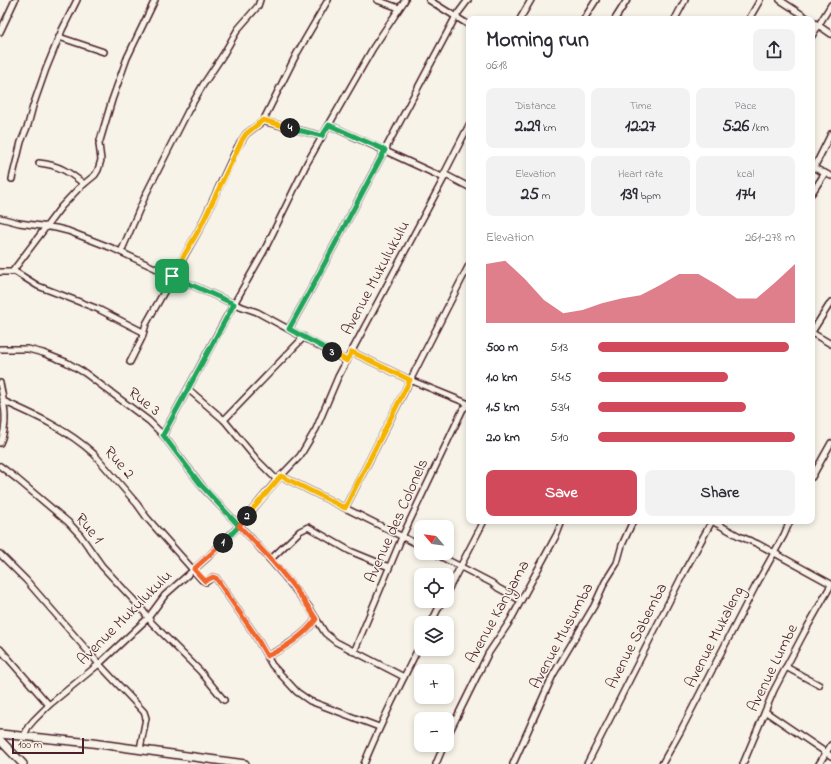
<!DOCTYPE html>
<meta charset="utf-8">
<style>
body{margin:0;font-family:"Indie Flower",sans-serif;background:#f2f2f3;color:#2b2b33;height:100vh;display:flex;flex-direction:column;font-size:15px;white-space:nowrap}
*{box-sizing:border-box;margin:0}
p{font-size:13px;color:#7c7c81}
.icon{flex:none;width:22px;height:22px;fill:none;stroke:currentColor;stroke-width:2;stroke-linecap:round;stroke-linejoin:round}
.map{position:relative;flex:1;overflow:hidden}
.sheet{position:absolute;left:466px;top:16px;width:349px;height:508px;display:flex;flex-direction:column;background:#fff;border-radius:8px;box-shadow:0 2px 6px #0003}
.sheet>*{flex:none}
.needle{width:26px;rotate:299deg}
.fabs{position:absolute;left:414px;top:520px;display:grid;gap:8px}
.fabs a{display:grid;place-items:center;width:40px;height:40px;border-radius:8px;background:#fff;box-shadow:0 2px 6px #0003;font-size:20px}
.scale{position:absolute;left:12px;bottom:10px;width:72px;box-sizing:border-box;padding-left:4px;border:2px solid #4a1f2b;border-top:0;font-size:11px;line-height:14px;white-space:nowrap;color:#4a1f2b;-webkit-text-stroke:3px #f7f3e8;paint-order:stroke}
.pin{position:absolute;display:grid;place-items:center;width:34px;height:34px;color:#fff;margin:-17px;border-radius:8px;box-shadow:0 2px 6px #0006}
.km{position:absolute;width:20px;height:20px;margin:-10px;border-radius:50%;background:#222;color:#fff;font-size:11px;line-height:20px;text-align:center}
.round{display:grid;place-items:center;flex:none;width:42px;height:42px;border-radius:8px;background:#f2f2f3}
.head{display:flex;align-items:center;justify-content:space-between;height:68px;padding:0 20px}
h1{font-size:22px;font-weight:800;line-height:30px}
.stats{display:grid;grid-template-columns:repeat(3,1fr);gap:6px;height:68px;padding:4px 20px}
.stats div{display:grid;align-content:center;border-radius:8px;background:#f2f2f3;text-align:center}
.stats b{font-size:17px;font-weight:800}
.stats small{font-size:11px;font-weight:400}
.stats p{font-size:11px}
.chart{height:112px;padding:8px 20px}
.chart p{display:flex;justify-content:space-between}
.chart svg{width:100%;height:72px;margin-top:4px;fill:#d1495b;opacity:.7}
.primary-button{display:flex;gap:8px;margin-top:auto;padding:8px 20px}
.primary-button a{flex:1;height:46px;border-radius:8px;background:#d1495b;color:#fff;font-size:16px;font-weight:800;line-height:46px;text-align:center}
.primary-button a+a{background:#f2f2f3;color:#2b2b33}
ul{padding:0 20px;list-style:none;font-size:13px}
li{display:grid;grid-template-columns:64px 48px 1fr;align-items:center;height:30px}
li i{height:10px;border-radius:5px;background:#d1495b}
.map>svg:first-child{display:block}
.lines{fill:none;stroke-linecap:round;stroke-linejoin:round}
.street-casing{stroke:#4a1f2b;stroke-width:8}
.secondary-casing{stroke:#4a1f2b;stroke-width:10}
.street{stroke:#f7f3e8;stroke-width:5}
.secondary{stroke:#f7f3e8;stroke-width:7}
.split-1-casing{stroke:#fff;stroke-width:8}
.split-2-casing{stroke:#fff;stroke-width:8}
.split-3-casing{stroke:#fff;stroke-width:8}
.split-4-casing{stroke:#fff;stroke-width:8}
.split-5-casing{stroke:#fff;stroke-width:8}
.split-1{stroke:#22a559;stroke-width:5}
.split-2{stroke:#f0652b;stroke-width:5}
.split-3{stroke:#f5b400;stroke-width:5}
.split-4{stroke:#22a559;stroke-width:5}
.split-5{stroke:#f5b400;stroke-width:5}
.labels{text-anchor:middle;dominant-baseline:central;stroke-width:3;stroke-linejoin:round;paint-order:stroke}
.street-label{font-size:16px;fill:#4a1f2b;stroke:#f7f3e8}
</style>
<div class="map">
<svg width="831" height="764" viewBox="0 0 831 764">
<rect width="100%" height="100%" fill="#f7f3e8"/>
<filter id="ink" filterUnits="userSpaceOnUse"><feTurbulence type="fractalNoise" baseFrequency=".025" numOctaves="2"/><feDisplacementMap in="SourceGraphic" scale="8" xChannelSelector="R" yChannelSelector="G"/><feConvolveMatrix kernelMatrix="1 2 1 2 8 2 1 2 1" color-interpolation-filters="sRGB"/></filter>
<g filter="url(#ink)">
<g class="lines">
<g class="street-casing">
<g id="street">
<path d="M377,0L399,8"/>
<path d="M429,0L469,25"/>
<path d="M780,0L809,19"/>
<path d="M520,19L531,0"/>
<path d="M584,19L596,0"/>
<path d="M615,19L627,0"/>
<path d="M675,19L685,0"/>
<path d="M749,19L760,0"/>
<path d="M812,21L831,34"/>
<path d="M0,32L15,0"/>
<path d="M812,36L831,5"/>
<path d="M59,37L104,52"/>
<path d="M263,121L322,136"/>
<path d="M329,125L444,178"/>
<path d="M39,163C59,165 69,172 84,184"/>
<path d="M812,167L831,176"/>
<path d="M814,168L831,134"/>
<path d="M444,174L469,187"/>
<path d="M12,179L21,142L28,125L33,106L46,69L62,30L77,0"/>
<path d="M812,193L825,173"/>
<path d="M0,218L19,223L56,228L68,231L112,248L172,276L234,304L257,312L347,361"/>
<path d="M121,252L146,194L188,111L203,85L223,55L238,29L258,6L260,0"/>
<path d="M14,271L38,286L98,309L143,332"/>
<path d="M0,272H12L61,207L78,189L95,175L98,170L101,160L99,144L112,100L127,58L155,0"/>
<path d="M289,329L310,291L456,16L468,0"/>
<path d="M812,332L831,302"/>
<path d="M812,333L831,344"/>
<path d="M0,349H28L43,353L66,362L85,373L149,421L163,435L205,490L252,539L285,577L309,607L325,633L336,642L404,677"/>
<path d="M352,352L410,380L469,404"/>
<path d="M130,362L142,338L146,324L200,228L237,148L246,134L263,121L296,55L328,0"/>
<path d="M0,383C4,403 9,424 0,443"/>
<path d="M188,389L224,420L257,460L277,480"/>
<path d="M3,401C35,415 68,430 94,454L137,504L147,518L202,580L206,582L213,577L216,578L255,635L272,665L297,692L310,701L379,727"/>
<path d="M224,420L304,337"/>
<path d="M163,435L226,318L264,251L307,163L373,48L405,0"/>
<path d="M0,466L17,479L68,522L80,535L102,566L141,608L152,623L200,671L224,700"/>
<path d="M281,476L421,546"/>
<path d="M812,477L831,443"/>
<path d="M345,508L469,265"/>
<path d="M712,521L739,536L758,544L831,584"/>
<path d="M434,553L492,583L498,588L520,600"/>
<path d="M0,554L26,580L99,664L144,712L146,718L140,749"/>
<path d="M270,560L300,531L308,527L350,551L389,567"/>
<path d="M447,592L484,521"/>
<path d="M431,623L442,601"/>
<path d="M0,649L49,705"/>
<path d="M354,652L402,537L463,409L469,405"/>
<path d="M267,656C283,649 306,634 316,619"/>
<path d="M786,667L819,685"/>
<path d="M766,712L831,756"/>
<path d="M24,736L28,727L34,720L49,705L99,664L148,618L165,595L208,557L239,526L277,480L300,456L316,429L338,377L444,178V174L469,125"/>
<path d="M447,737L488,654L510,621L557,534L562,521"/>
<path d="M364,764C381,722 401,683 421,643"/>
<path d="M436,764L444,745"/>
<path d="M513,764L553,675L594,606L605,582L617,563L622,545L633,521"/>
<path d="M587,764L684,572L712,521"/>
<path d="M662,764L680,732L755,587L784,535L790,521"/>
<path d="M743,764L774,690L804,633L831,585"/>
<path d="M819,764L831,745"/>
</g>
</g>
<g class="secondary-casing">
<g id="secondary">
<path d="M0,734L92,743L245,764"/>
<path d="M0,740L23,764"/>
</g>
</g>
<use href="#street" class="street"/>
<use href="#secondary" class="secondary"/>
</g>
</g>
<g class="lines" filter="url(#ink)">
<g class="split-1-casing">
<path id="split-1" d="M172,276L234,304L163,435L201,485L239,526L223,543"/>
</g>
<g class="split-2-casing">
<path id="split-2" d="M223,543L194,569L205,581L213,577L216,578L255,635L267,656C284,649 306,634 316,619C296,586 266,553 239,526L247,516"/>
</g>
<g class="split-3-casing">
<path id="split-3" d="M247,516L281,476L345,508L410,380L352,352L347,361L332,352"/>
</g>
<g class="split-4-casing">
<path id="split-4" d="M290,128L322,136L329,125L385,150L310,291L289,329L332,352"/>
</g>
<g class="split-5-casing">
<path id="split-5" d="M172,276L200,228L242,140L246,134L263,120L290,128"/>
</g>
<use href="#split-1" class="split-1"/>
<use href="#split-2" class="split-2"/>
<use href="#split-3" class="split-3"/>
<use href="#split-4" class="split-4"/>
<use href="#split-5" class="split-5"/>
</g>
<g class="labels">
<g class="street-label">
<text transform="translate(376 278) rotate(-62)">Avenue Mukulukulu</text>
<text transform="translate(144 402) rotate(38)">Rue 3</text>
<text transform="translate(119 463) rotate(49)">Rue 2</text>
<text transform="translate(397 521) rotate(-66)">Avenue des Colonels</text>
<text transform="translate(89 529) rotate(50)">Rue 1</text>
<text transform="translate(498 612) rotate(-61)">Avenue Kanyama</text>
<text transform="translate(125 618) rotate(-45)">Avenue Mukulukulu</text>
<text transform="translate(562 636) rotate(-62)">Avenue Musumba</text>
<text transform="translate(637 636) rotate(-63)">Avenue Sabemba</text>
<text transform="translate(715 637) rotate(-63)">Avenue Mukaleng</text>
<text transform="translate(773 668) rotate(-64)">Avenue Lumbe</text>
</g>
</g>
</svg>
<div class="fabs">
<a><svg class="needle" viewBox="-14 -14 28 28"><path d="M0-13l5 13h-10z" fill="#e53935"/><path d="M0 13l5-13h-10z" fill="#7c7c81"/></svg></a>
<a><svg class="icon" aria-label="locate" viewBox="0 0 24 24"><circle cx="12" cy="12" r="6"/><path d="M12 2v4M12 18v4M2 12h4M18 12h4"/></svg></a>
<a><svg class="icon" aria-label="layers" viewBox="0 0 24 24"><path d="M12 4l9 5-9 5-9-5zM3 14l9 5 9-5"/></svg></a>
<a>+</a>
<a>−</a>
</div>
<div class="scale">100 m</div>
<div class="pin" style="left:172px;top:276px;background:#1e9e55"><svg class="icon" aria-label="arrive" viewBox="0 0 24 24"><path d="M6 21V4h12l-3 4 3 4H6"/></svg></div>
<b class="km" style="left:223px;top:543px">1</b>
<b class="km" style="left:247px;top:516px">2</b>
<b class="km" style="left:332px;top:352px">3</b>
<b class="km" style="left:290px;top:128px">4</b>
<section class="sheet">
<div class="head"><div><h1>Morning run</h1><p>06:18</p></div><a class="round"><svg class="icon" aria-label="share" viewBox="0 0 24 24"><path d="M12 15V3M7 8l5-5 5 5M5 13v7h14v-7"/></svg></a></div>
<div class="stats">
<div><p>Distance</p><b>2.29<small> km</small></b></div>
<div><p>Time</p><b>12:27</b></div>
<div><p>Pace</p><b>5:26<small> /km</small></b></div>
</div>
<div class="stats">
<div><p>Elevation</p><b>25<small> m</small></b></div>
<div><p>Heart rate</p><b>139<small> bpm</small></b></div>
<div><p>kcal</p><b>174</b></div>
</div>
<div class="chart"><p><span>Elevation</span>261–278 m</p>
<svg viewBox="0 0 160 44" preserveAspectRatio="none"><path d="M0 44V8L10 6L20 17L30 30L40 38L50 36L60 32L70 29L80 27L90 21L100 14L110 14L120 21L130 29L140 29L150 19L160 8V44z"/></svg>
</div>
<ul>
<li><b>500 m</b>5:13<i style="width:97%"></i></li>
<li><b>1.0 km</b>5:45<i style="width:66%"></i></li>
<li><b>1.5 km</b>5:34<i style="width:75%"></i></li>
<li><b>2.0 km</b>5:10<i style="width:100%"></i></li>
</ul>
<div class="primary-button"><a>Save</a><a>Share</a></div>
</section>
</div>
